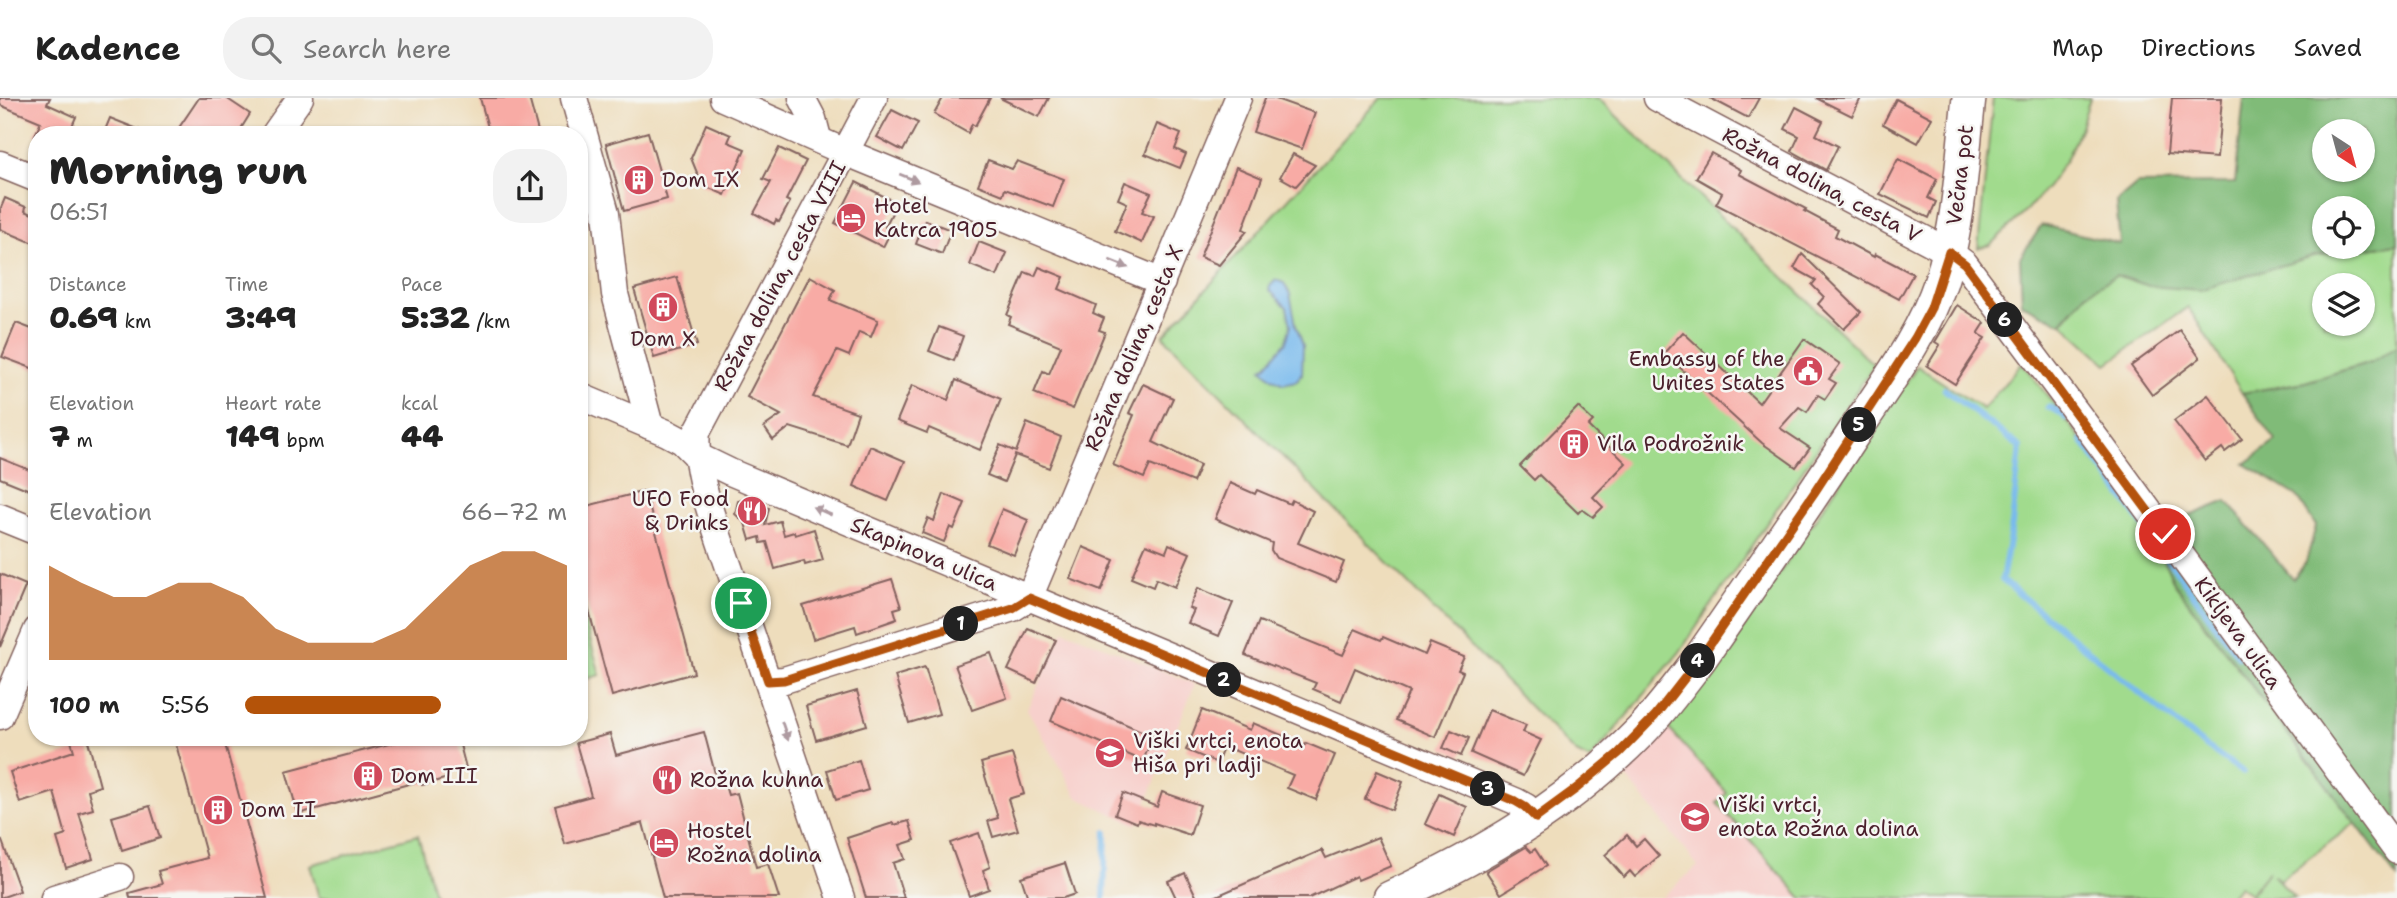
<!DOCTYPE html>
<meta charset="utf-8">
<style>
body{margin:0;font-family:"Shantell Sans",sans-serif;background:#f2f2f2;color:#222;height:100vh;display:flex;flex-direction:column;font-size:26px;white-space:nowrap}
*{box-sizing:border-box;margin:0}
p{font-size:23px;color:#767676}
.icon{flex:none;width:38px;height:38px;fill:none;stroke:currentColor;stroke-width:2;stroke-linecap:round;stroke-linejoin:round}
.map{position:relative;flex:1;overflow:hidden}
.drawer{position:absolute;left:28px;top:28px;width:560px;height:620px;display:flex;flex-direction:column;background:#fff;border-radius:28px;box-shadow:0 2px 5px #0004}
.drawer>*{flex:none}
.needle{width:46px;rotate:144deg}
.fabs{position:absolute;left:2312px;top:21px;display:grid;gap:14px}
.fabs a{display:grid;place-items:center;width:63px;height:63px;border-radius:50%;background:#fff;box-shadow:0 2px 5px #0004;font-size:35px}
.pin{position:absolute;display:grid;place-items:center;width:60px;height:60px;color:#fff;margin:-30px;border:4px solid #fff;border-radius:50%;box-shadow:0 2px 7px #0007}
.km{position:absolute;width:35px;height:35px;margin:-18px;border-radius:50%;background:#222;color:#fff;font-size:19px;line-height:35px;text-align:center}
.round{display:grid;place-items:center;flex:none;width:74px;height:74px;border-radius:28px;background:#f2f2f2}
.overview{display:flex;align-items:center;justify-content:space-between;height:119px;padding:0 21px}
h1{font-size:38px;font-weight:800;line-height:52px}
.stats{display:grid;grid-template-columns:repeat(3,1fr);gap:10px;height:119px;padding:7px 21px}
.stats div{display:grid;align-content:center}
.stats b{font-size:30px;font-weight:800}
.stats small{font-size:19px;font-weight:400}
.stats p{font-size:19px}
.chart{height:196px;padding:14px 21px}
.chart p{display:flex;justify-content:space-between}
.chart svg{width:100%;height:126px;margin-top:7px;fill:#b45309;opacity:.7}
ul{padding:0 21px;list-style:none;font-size:23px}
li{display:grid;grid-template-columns:112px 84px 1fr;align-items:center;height:52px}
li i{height:18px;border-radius:9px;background:#b45309}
header{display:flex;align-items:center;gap:42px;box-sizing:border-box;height:98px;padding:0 35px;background:#fff;border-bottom:2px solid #e0e0e0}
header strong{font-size:33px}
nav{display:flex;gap:38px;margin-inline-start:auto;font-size:24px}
.search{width:490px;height:63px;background:#f2f2f2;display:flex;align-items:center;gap:18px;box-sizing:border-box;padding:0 24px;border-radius:28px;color:#767676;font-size:26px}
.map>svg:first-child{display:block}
.built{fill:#f7d0cc}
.green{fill:#a1db8d;stroke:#767d5c;stroke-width:2;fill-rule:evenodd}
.forest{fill:#80bb78;stroke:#656d52;stroke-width:2;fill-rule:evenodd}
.water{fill:#78baed;stroke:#616c8c;stroke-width:2}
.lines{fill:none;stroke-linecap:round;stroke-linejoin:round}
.stream{stroke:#78baed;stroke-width:6}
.building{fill:#f8aba5}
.minor-casing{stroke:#83625e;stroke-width:29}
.major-casing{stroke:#83625e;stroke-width:36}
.minor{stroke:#fff;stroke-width:26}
.major{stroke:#fff;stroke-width:33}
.oneway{fill:#ae9aa0}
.route-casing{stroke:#fff;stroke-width:14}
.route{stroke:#b45309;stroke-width:9}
.labels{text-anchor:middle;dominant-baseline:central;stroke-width:5;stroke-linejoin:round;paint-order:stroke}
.street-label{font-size:21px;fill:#4a1f2b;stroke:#f6f6f2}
.poi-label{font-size:21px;fill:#4a1f2b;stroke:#f6f6f2;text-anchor:start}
</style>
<header>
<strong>Kadence</strong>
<div class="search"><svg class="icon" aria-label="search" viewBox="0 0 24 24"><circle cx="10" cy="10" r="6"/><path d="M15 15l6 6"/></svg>Search here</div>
<nav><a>Map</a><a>Directions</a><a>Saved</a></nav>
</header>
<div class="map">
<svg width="2397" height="800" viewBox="0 0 2397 800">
<rect width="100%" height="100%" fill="#f6f6f2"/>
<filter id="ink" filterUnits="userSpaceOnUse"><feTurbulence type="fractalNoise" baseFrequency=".0143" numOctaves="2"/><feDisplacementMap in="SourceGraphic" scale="14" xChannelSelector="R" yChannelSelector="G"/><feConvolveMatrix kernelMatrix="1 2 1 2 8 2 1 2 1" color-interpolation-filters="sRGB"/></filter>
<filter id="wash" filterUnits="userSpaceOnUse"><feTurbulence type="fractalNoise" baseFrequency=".00686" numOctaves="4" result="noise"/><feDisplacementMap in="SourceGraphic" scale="28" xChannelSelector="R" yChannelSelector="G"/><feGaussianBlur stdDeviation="1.57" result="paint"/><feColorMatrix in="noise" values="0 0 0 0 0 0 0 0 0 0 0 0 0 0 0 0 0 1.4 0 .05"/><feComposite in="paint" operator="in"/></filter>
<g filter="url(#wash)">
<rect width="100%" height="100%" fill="#eeddbc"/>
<g class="built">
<path d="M1064,532L1195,586L1137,727L1078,700L1027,611Z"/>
<path d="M1668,630L1728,695L1717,705L1802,800H1661L1698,768L1624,676L1643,659Z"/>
</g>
<g class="green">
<path d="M1381,0H1598L1874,267L1679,555L1590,662L1576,655L1163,238Z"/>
<path d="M1993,0H2090L2081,29L2066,62L2048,88L2027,112L1990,147L1978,150Z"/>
<path d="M2397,146V248L2371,264L2305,284L2242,295L2188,209L2107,266L2062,225L2086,196L2116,177L2149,188L2313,158ZM2324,187H2362V226H2324Z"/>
<path d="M2022,265L2152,433L2174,485L2355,725L2280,782L2273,777L2295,800H2254L2250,797L2269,773L2250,796L2239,788L2229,800H1802L1717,705L1727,695L1668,630L1745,527L1917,268L1983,311Z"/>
<path d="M583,516L600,577L579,583V517Z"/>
<path d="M418,737L435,800H319L310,767Z"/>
</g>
<g class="forest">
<path d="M2244,0H2397V146L2313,158L2200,192L2149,188L2116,177L2086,196L2061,225L2022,206L2020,160L2042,127L2120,146L2116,104L2137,86L2235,85ZM2324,33H2362V72H2324ZM2324,110H2362V149H2324Z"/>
<path d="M2397,248V780L2174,485L2152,433L2227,403L2293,481L2306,464L2316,428L2297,398L2245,366L2276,343L2242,295L2305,284L2371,264Z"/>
</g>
<path class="water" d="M1276,182L1284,185L1290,196L1296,227L1303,247L1302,276L1296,283L1283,286L1272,280L1262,270L1266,268L1286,244L1291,227L1287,209L1269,192L1270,188Z"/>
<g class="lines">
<g class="stream">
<path d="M1944,291L2020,349L2012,426L2002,482L2196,641L2243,674"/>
<path d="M2048,309L2063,316L2065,320"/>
<path d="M2082,343L2238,558"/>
<path d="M1104,800L1106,734"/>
</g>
</g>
<g id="blocks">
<g class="building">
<path d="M0,0H50L47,6L76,19L68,37H35L41,24L0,7Z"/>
<path d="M199,0H226L250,16L237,37H174Z"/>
<path d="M480,0H529L539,37H490Z"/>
<path d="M943,0H990L975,28L972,26L968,35L934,16Z"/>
<path d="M1000,0H1049L1039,19Z"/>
<path d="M1265,0H1273L1315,15L1302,51L1253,34Z"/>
<path d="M1710,0H1759L1748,20Z"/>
<path d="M1816,0H1861L1852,18Z"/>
<path d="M2172,0H2222L2217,60L2167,56Z"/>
<path d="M1896,1L1932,20L1918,45L1883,26Z"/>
<path d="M1796,9L1823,23L1816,37L1838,48L1826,72L1792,53L1799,38L1785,31Z"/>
<path d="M892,12L918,25L903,53L877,39Z"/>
<path d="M110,20L150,36V37H103Z"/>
<path d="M706,26L731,37L728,44L745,51L725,97L702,87L691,60Z"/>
<path d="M1157,26L1181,36L1175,51L1186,56L1180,70L1145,56Z"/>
<path d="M648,34L667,101L624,113L606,46Z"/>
<path d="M779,50L806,63L786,102L790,104L779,124L776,122L774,126L754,115L771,84L763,81Z"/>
<path d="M1711,55L1741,72L1739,76L1806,111L1804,113L1838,131L1835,138L1874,159L1875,156L1913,176L1899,201L1716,106L1722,95L1696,80Z"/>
<path d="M1293,56L1315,67L1296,88L1280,79Z"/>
<path d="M1898,61L1937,81L1928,100L1936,104L1929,120L1880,96Z"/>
<path d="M988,62L1012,71L1017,63L1064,81L1053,109L1005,91L1003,97L978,87Z"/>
<path d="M1236,69L1262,80L1243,131L1247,133L1219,167L1200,159Z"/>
<path d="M856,84L897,105L885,129L891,133L883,149L835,125Z"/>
<path d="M1125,84L1151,95L1142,114L1154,118L1142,145L1115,133L1127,105L1118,101Z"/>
<path d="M5,100L26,109L25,113L37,118V137L33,145L0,131V112Z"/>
<path d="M925,122L951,132L942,156L916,146Z"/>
<path d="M979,144L1007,155L997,178L970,167Z"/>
<path d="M1802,156L1861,214L1844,231L1818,206L1824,199L1812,187L1816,182L1794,170Z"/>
<path d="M1039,169L1064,179L1059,191L1096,207L1093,215L1104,220L1099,232L1105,234L1073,311L1034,295L1043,273L1049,276L1061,248L1008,226L1011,219L1007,217L1025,174L1035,178Z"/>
<path d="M810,178L835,192L830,202L878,222L871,239L859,234L849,258L837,253L813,299L858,315L847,347L790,329L773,342L764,329L781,317L747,299Z"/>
<path d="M677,179L697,247L654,260L634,191Z"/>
<path d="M1957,207L1985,225L1978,236L1985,240L1955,286L1927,268L1940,247L1935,244Z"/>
<path d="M16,225L37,233V272L2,259Z"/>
<path d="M939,229L963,238L954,263L929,253Z"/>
<path d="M2180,232L2200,260L2152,297L2131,268Z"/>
<path d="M1683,234L1759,305L1804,241L1840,266L1829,281L1836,285L1825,301L1818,297L1807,314L1799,309L1780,330L1810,350L1796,369L1762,345L1664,255Z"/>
<path d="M956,282L1001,301L980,352L929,330L927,335L897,323L912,287L948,302Z"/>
<path d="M1143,286L1173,300L1153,344L1200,367L1193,384L1150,367L1144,380L1113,367L1134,317L1129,315Z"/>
<path d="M2208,297L2242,341L2225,354L2222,350L2205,363L2174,323Z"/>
<path d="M1578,309L1593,323L1588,328L1626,365L1593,399L1603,409L1593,419L1582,411L1578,415L1539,377L1534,382L1520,368Z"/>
<path d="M1027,325L1061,339L1049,370L1015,357L1004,384L987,377L1000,347L1016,354Z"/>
<path d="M870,348L905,363L888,403L854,388Z"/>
<path d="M0,360L37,375V395L0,380Z"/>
<path d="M1230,385L1255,396L1257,392L1290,406L1292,402L1313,413L1298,445L1344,464L1336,484L1276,460L1271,452L1272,445L1215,421Z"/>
<path d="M645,393L694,575L612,598L579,476V410Z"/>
<path d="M944,396L965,405L954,431L950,429L944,444L922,435L928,420L934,423Z"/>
<path d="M750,400L760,408L769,410L765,427L780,423L784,437L794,434L795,437L814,431L823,462L805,467L804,463L775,471L767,444L761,445L760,439L750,442L745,425L735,416L738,403Z"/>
<path d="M1002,411L1028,422L1014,457L987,446Z"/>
<path d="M1146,446L1166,454L1169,446L1190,455L1175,489L1156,481L1153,489L1131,480Z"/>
<path d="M1083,449L1114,462L1101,493L1070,481Z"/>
<path d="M0,476L26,487L0,549Z"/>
<path d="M892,481L901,509L894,511L897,521L857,535L855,528L813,541L803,508Z"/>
<path d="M1198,490L1233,505L1219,538L1188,525L1194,512L1189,510Z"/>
<path d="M1259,523L1343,557L1355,531L1381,542L1383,539L1425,557L1430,545L1464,559L1458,572L1463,574L1435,639L1396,622L1409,594L1355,570L1341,603L1313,591L1316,585L1245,557Z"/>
<path d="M1028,530L1056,542L1036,585L1008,572Z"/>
<path d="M991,555L1007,600L972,612L955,567Z"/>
<path d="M925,569L939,616L909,625L895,578Z"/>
<path d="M857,593L867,627L816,642L806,608Z"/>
<path d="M1061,598L1153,638L1143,663L1051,623Z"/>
<path d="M1202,612L1250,632L1253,625L1305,647L1306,645L1335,657L1316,702L1287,690L1293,677L1224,648L1217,665L1186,652Z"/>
<path d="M1489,612L1526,627L1523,634L1541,642L1523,678L1471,655Z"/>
<path d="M1451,632L1469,640L1461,658L1443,650Z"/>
<path d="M704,634L717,683L723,681L728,697L737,695L756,769L768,766L779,800H663L643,725L565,746L555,708L591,698L576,645L610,636L616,657Z"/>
<path d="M87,639L100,688L88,692L93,711L79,715L93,761L66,770L57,740L66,737L54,694L20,705L10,674L74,653L71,643Z"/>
<path d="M174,639H223L267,800H130L129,795L162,786L158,773L207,760Z"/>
<path d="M415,639H458L466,670L447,676L448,680L422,687L420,683L298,716L286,673Z"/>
<path d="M1012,656L1024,696L1008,701L1018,732L993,739L988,723L998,720L981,665Z"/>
<path d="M859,662L868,692L836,702L827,672Z"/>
<path d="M1377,673L1403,684L1392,712L1365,701Z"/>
<path d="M1162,694L1200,707L1190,737L1154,725V727L1138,722L1137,725L1115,716L1123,695L1157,709Z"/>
<path d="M1439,696L1467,709L1454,739L1425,726Z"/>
<path d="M150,708L160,740L122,752L112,719Z"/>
<path d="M909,723L915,742L900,747L905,761L893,765L904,800H866L847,740L893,725L894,727Z"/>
<path d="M979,735L990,769L983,772L989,791L969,798L950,745Z"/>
<path d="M1627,737L1636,748L1644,741L1659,758L1635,779L1630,773L1624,779L1605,757Z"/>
<path d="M1378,739L1391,768L1358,782L1356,778L1309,800H1212L1322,752L1326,760Z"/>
<path d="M2,743L20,793L0,800V744Z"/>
<path d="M1526,749L1531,754L1535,751L1546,768L1501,796L1486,773Z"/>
<path d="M1065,765L1075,796L1063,800H1028L1021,779Z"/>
<path d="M1185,775L1197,800H1176L1168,783Z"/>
</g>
</g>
</g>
<g filter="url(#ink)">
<use href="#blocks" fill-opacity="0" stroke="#83625e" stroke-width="2"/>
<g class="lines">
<g class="minor-casing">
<g id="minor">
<path d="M574,0L606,115L615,196L650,328"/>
<path d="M723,0L845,54L1162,184"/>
<path d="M802,0L813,21L818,40"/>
<path d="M1657,0L1949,154L1965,166L2100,346L2397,753"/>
<path d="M274,37L300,0"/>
<path d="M0,66L37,81"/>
<path d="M579,298L667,335L682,343L697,358L730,374L1515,703L1526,709L1536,720"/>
<path d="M0,419L37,434"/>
<path d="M768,583L784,582L1013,510L1029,500L1238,0"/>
<path d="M0,618L37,532"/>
<path d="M54,800L120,779"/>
<path d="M841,800C806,698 772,595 737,493C724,453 692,374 697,334L874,0"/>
</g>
</g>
<g class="major-casing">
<path id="major" d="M1390,800C1482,758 1570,706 1641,633C1663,610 1682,584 1701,559C1754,483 1806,407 1857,330C1888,283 1923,237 1941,183C1960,124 1962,61 1969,0"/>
</g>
<use href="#minor" class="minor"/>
<use href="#major" class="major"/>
</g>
<defs><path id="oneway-solid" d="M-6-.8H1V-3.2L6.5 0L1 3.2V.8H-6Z" transform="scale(1.75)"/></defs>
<g class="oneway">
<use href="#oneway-solid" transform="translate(909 80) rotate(22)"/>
<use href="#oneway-solid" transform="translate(1119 166) rotate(22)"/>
<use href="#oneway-solid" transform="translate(822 413) rotate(-157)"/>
<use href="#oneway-solid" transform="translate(785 633) rotate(71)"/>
</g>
</g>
<g class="lines" filter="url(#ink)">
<g class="route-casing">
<path id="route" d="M741,505L768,583L784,582L1013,510L1029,500L1515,703L1525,709L1536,720L1577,690L1619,655L1655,618L1701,559L1814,395L1915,240L1931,210L1949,154L1965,166L2165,436"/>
</g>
<use href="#route" class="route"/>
</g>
<defs>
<g id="building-disc" transform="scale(1.575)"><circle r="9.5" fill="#d1495b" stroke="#f6f6f2"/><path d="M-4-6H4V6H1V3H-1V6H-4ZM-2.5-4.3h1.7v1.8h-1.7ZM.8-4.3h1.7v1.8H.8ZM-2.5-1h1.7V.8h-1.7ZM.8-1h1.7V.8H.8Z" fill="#fff"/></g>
<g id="hotel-disc" transform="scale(1.575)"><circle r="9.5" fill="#d1495b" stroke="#f6f6f2"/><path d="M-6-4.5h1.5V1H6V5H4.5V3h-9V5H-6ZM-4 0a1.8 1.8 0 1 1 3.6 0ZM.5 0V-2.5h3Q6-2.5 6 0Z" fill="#fff"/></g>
<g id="civic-disc" transform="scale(1.575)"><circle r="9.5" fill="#d1495b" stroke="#f6f6f2"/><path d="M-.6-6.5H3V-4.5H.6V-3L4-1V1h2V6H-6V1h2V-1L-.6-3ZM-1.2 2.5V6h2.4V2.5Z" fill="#fff"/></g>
<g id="restaurant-disc" transform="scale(1.575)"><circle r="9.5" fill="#d1495b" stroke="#f6f6f2"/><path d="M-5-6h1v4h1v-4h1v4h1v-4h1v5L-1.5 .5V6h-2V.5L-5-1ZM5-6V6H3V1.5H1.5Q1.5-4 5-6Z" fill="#fff"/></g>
<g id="school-disc" transform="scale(1.575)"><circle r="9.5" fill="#d1495b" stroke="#f6f6f2"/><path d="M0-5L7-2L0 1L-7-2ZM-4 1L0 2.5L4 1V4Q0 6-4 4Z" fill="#fff"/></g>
</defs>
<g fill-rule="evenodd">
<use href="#building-disc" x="639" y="82"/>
<use href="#hotel-disc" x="851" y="120"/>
<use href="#building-disc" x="663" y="209"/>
<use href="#civic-disc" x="1808" y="273"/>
<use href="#building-disc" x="1574" y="346"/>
<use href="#restaurant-disc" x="752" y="413"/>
<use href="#school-disc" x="1110" y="655"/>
<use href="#building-disc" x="368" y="678"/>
<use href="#restaurant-disc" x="667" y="682"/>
<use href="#building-disc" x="218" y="712"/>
<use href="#school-disc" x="1695" y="719"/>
<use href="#hotel-disc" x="664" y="745"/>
</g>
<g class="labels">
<g class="street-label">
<text transform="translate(1960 77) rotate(-83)">Večna pot</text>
<text transform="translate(1822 87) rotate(28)">Rožna dolina, cesta V</text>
<text transform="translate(780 178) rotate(-62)">Rožna dolina, cesta VIII</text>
<text transform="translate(1134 250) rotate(-67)">Rožna dolina, cesta X</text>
<text transform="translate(924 456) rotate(23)">Skapinova ulica</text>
<text transform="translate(2238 535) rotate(54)">Kikljeva ulica</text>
</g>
<g class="poi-label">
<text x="662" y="82">Dom IX</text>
<text x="874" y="108">Hotel<tspan x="874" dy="24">Katrca 1905</tspan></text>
<text x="663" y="241" text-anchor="middle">Dom X</text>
<text x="1785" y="261" text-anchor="end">Embassy of the<tspan x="1785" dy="24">Unites States</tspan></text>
<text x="1597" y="346">Vila Podrožnik</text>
<text x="729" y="401" text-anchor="end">UFO Food<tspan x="729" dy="24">&amp; Drinks</tspan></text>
<text x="1133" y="643">Viški vrtci, enota<tspan x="1133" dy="24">Hiša pri ladji</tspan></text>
<text x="391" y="678">Dom III</text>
<text x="690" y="682">Rožna kuhna</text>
<text x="1718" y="707">Viški vrtci,<tspan x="1718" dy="24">enota Rožna dolina</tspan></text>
<text x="241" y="712">Dom II</text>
<text x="687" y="733">Hostel<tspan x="687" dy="24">Rožna dolina</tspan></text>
</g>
</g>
</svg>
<div class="fabs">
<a><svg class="needle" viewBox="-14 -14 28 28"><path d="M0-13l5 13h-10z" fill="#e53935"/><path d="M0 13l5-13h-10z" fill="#767676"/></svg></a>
<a><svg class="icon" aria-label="locate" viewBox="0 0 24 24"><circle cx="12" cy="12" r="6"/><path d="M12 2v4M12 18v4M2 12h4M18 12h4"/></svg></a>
<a><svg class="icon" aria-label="layers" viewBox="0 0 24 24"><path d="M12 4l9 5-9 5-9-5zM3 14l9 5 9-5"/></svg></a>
</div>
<div class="pin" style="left:741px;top:505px;background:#1e9e55"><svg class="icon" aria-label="arrive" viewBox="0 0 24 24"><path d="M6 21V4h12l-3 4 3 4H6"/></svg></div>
<div class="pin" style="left:2165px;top:436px;background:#d93025"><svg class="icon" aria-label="check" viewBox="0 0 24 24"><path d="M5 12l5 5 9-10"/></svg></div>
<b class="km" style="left:961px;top:526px">1</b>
<b class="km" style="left:1224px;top:582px">2</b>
<b class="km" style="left:1488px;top:691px">3</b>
<b class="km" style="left:1698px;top:563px">4</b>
<b class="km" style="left:1859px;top:327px">5</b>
<b class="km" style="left:2005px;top:222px">6</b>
<section class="drawer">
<div class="overview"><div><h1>Morning run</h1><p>06:51</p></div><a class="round"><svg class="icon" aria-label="share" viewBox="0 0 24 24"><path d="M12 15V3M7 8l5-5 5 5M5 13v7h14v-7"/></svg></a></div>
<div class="stats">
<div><p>Distance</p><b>0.69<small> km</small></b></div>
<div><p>Time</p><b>3:49</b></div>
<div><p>Pace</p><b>5:32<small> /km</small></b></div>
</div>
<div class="stats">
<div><p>Elevation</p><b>7<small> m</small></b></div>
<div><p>Heart rate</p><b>149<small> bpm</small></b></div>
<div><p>kcal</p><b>44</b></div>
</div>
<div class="chart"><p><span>Elevation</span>66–72 m</p>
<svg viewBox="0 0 160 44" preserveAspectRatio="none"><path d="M0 44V11L10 17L20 22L30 22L40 17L50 17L60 22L70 33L80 38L90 38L100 38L110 33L120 22L130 11L140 6L150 6L160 11V44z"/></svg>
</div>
<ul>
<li><b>100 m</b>5:56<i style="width:61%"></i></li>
</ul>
</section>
</div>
